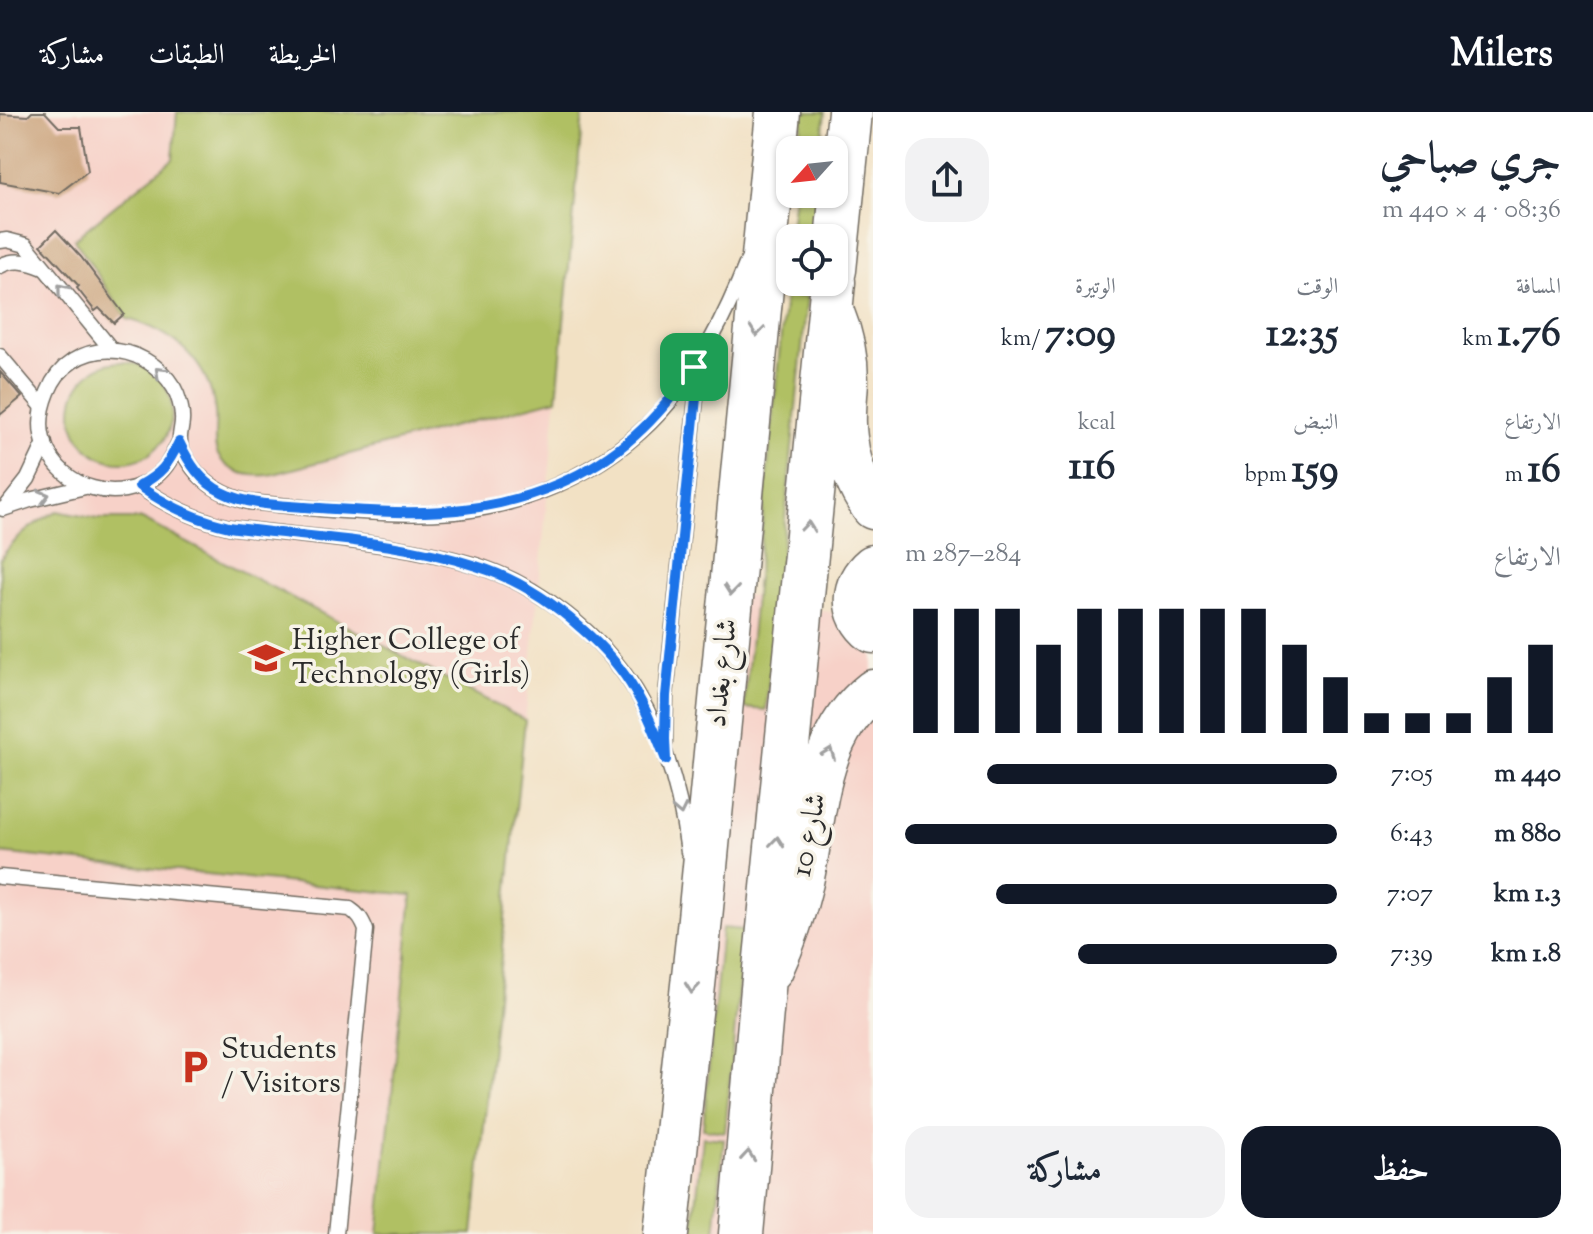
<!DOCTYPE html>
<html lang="ar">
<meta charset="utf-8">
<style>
body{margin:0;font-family:"Sorts Mill Goudy",Amiri,serif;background:#f2f2f3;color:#1f2937;direction:rtl;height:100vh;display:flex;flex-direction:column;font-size:30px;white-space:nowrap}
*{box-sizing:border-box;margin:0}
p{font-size:26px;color:#747a83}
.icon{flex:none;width:44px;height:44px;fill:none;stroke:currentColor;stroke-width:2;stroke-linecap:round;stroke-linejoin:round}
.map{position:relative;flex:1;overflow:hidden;direction:ltr}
.drawer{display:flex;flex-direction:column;background:#fff;width:720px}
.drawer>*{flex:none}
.needle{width:52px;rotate:243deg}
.tools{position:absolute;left:776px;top:24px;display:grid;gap:16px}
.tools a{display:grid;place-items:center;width:72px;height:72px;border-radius:16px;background:#fff;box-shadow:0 2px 6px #0004;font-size:40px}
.pin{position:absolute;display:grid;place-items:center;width:68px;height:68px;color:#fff;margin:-34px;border-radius:16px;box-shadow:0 4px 12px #0006}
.round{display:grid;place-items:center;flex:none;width:84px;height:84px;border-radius:24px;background:#f2f2f3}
.head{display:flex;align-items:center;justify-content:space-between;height:136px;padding:0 32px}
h1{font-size:44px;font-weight:800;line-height:60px}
.metrics{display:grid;grid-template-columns:repeat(3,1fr);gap:12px;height:136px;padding:8px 32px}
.metrics div{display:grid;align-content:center}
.metrics b{font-size:40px;font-weight:800}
.metrics small{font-size:22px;font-weight:400}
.metrics p{font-size:22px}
.chart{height:224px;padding:16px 32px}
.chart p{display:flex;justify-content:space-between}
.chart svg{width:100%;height:144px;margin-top:8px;stroke:#111827;stroke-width:6}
.button{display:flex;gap:16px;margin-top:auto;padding:16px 32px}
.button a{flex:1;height:92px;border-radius:24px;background:#111827;color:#fff;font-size:32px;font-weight:800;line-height:92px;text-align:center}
.button a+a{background:#f2f2f3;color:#1f2937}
ul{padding:0 32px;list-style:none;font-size:26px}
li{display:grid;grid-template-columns:128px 96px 1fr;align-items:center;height:60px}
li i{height:20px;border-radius:10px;background:#111827}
header{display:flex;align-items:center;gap:48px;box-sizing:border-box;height:112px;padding:0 40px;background:#111827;color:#fff}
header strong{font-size:38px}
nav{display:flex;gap:44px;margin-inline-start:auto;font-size:28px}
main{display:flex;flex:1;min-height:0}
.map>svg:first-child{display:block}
.built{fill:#f7d1c8}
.green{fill:#b0c063;stroke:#6e7647;stroke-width:2}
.building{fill:#cca57f}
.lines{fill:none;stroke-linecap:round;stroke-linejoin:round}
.lane-casing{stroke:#716b61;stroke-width:17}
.secondary-casing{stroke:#716b61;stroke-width:45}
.primary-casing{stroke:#716b61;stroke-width:47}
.lane{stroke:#fff;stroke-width:14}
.secondary{stroke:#fff;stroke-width:42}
.primary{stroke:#fff;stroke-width:44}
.oneway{stroke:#a0a0a0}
.route-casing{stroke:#fff;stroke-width:16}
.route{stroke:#1a73e8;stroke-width:10}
.labels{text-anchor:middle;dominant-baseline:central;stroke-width:7;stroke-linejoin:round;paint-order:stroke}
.poi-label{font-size:30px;fill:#2b2b2b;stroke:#f7f3e8;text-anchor:start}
.street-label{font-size:30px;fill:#2b2b2b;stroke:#f7f3e8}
</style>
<header>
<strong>Milers</strong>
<nav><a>الخريطة</a><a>الطبقات</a><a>مشاركة</a></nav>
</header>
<main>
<section class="drawer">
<div class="head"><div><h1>جري صباحي</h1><p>08:36 · 4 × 440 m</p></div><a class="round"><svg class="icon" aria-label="share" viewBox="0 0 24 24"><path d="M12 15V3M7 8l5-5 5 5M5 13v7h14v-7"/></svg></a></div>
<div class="metrics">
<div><p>المسافة</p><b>1.76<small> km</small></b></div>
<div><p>الوقت</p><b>12:35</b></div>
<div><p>الوتيرة</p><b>7:09<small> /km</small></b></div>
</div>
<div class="metrics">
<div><p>الارتفاع</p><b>16<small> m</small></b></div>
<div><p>النبض</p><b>159<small> bpm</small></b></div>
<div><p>kcal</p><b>116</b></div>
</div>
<div class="chart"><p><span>الارتفاع</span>284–287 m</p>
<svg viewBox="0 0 160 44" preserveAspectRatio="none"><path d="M5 44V6M15 44V6M25 44V6M35 44V17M45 44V6M55 44V6M65 44V6M75 44V6M85 44V6M95 44V17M105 44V27M115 44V38M125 44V38M135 44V38M145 44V27M155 44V17"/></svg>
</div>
<ul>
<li><b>440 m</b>7:05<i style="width:81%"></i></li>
<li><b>880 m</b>6:43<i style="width:100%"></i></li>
<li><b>1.3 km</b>7:07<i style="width:79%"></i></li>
<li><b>1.8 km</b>7:39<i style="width:60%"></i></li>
</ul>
<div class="button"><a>حفظ</a><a>مشاركة</a></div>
</section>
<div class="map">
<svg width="873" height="1122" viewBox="0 0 873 1122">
<rect width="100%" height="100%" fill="#f7f3e8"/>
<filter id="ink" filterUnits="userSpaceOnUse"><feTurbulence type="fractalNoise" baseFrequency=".0125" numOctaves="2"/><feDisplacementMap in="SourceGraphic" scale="16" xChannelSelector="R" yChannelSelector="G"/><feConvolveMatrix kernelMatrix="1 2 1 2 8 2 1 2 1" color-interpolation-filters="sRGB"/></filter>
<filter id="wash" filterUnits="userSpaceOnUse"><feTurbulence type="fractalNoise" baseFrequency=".006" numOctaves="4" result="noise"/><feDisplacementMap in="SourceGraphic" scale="32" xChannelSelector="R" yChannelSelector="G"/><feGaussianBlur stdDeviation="1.8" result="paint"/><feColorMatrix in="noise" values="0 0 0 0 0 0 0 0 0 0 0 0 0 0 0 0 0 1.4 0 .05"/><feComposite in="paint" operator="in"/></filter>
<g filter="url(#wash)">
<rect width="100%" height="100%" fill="#f2e1c4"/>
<g class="built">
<path d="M0,0H583L538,483L473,1122H0Z"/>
<path d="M723,478L873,509V1122H704L676,974Z"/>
</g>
<g class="green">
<path d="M177,0H583L557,287L274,362C255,366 229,363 218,343C212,332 217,313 215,300C210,250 173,219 127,207L74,127L173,47Z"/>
<path d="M803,0H825L821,38H799Z"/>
<path d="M795,82H817L813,126H790Z"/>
<path d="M785,183L807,185L766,598L744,596Z"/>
<circle cx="122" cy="300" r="50"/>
<path d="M57,399L97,407H142L525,608L473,1122H378L412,783L0,741V448C14,426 34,411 57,399Z"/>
<path d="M722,816L744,818L725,1020L703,1017Z"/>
<path d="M703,1025L724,1027L715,1122H693Z"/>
</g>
<g id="blocks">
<g class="building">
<path d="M32,0H45L59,15H81L88,59L59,81L0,70V2L28,4Z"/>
<path d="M56,118L81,145L124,202L114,211L99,196L95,199L77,176L79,174L41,133Z"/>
<path d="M0,260L22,285L0,303Z"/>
</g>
</g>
</g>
<g filter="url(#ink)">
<use href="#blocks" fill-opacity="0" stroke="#716b61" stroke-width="2"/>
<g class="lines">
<g class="lane-casing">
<g id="lane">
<path d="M0,129L7,128L26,133L111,237"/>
<path d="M0,154C15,146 29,150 44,156"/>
<path d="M0,244L42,294"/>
<path d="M179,330C173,343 167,356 155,365C118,393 62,377 45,333C38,315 41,297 48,280C70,224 145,227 174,276C178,283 182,296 182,305C183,313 179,321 180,329C180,338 188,349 193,356C207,375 227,384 249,390C317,397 387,405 455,400C536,393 619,351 671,288C704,248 728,198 747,150"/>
<path d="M139,374C167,394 195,407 229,415C311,426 396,429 475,453C539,473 601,522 636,579C665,626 681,685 688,740"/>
<path d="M6,395L28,367L45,331"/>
<path d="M3,397L30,388L85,375"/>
<path d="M665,632L666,584L696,286L694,255"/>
<path d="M0,765L350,797C359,803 362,808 366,818L336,1122"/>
</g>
</g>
<g class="secondary-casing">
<g id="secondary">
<path d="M833,201C842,223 847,245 847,269C846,288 843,307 846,326C849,352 858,375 873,396"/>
<path d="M873,454C851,472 849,502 873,520"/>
<path d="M772,857C785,829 795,800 802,770C817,703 814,625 873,579"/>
</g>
</g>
<g class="primary-casing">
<g id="primary">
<path d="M834,158L850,0"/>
<path d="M666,1122L698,827L778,0"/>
<path d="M741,1122L763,877L833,170"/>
</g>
</g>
<use href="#lane" class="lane"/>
<use href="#secondary" class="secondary"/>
<use href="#primary" class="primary"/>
</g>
<defs><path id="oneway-chevron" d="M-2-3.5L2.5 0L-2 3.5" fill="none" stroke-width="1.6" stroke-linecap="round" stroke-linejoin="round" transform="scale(2)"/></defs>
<g class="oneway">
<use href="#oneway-chevron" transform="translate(62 177) rotate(-129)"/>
<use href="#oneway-chevron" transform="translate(757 219) rotate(96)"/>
<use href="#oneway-chevron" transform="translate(160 260) rotate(-136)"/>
<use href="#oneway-chevron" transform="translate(44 384) rotate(-15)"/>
<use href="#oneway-chevron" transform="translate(808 415) rotate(-84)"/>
<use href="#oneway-chevron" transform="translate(731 478) rotate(96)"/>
<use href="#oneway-chevron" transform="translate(829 641) rotate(-70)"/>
<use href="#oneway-chevron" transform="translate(680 698) rotate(78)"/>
<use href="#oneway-chevron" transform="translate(777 730) rotate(-84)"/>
<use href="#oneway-chevron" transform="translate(692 876) rotate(96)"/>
<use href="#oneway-chevron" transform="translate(748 1044) rotate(-85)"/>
</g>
</g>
<g class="lines" filter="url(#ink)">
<g class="route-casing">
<path id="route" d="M694,255L696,286L666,584L665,627L666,648C657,625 649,602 636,581C622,556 602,534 581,516C551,489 515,466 476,454C397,428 311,426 229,415C195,407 167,394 139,374C161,362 168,353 179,330C189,351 201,370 222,380C247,393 278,393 305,395C394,401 473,409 558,372C619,346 657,308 694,255Z"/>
</g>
<use href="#route" class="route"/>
</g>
<defs>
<g id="university-bare" transform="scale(2.76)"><path d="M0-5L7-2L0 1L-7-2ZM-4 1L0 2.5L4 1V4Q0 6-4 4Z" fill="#c8321e" stroke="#f7f3e8" stroke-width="2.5" paint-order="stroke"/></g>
<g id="parking-bare" transform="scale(2.76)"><path d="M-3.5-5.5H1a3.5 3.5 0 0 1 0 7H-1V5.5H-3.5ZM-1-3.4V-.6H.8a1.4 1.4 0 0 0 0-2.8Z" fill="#c8321e" stroke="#f7f3e8" stroke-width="2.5" paint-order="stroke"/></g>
</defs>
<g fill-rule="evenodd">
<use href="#university-bare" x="266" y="546"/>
<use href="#parking-bare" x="195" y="955"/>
</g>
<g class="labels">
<g class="poi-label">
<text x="292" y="529">Higher College of<tspan x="292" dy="34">Technology (Girls)</tspan></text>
<text x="221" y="938">Students<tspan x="221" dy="34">/ Visitors</tspan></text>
</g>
<g class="street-label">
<text transform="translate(723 561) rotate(-84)">شارع بغداد</text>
<text transform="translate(810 723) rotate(-79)">شارع 10</text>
</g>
</g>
</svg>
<div class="tools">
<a><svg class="needle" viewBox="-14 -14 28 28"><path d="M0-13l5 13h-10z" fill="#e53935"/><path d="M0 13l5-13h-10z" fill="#747a83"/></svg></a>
<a><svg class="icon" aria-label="locate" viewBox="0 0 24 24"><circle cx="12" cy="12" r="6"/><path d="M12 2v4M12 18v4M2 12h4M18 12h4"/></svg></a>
</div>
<div class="pin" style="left:694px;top:255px;background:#1e9e55"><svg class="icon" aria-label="arrive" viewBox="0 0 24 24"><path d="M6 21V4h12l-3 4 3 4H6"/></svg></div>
</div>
</main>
